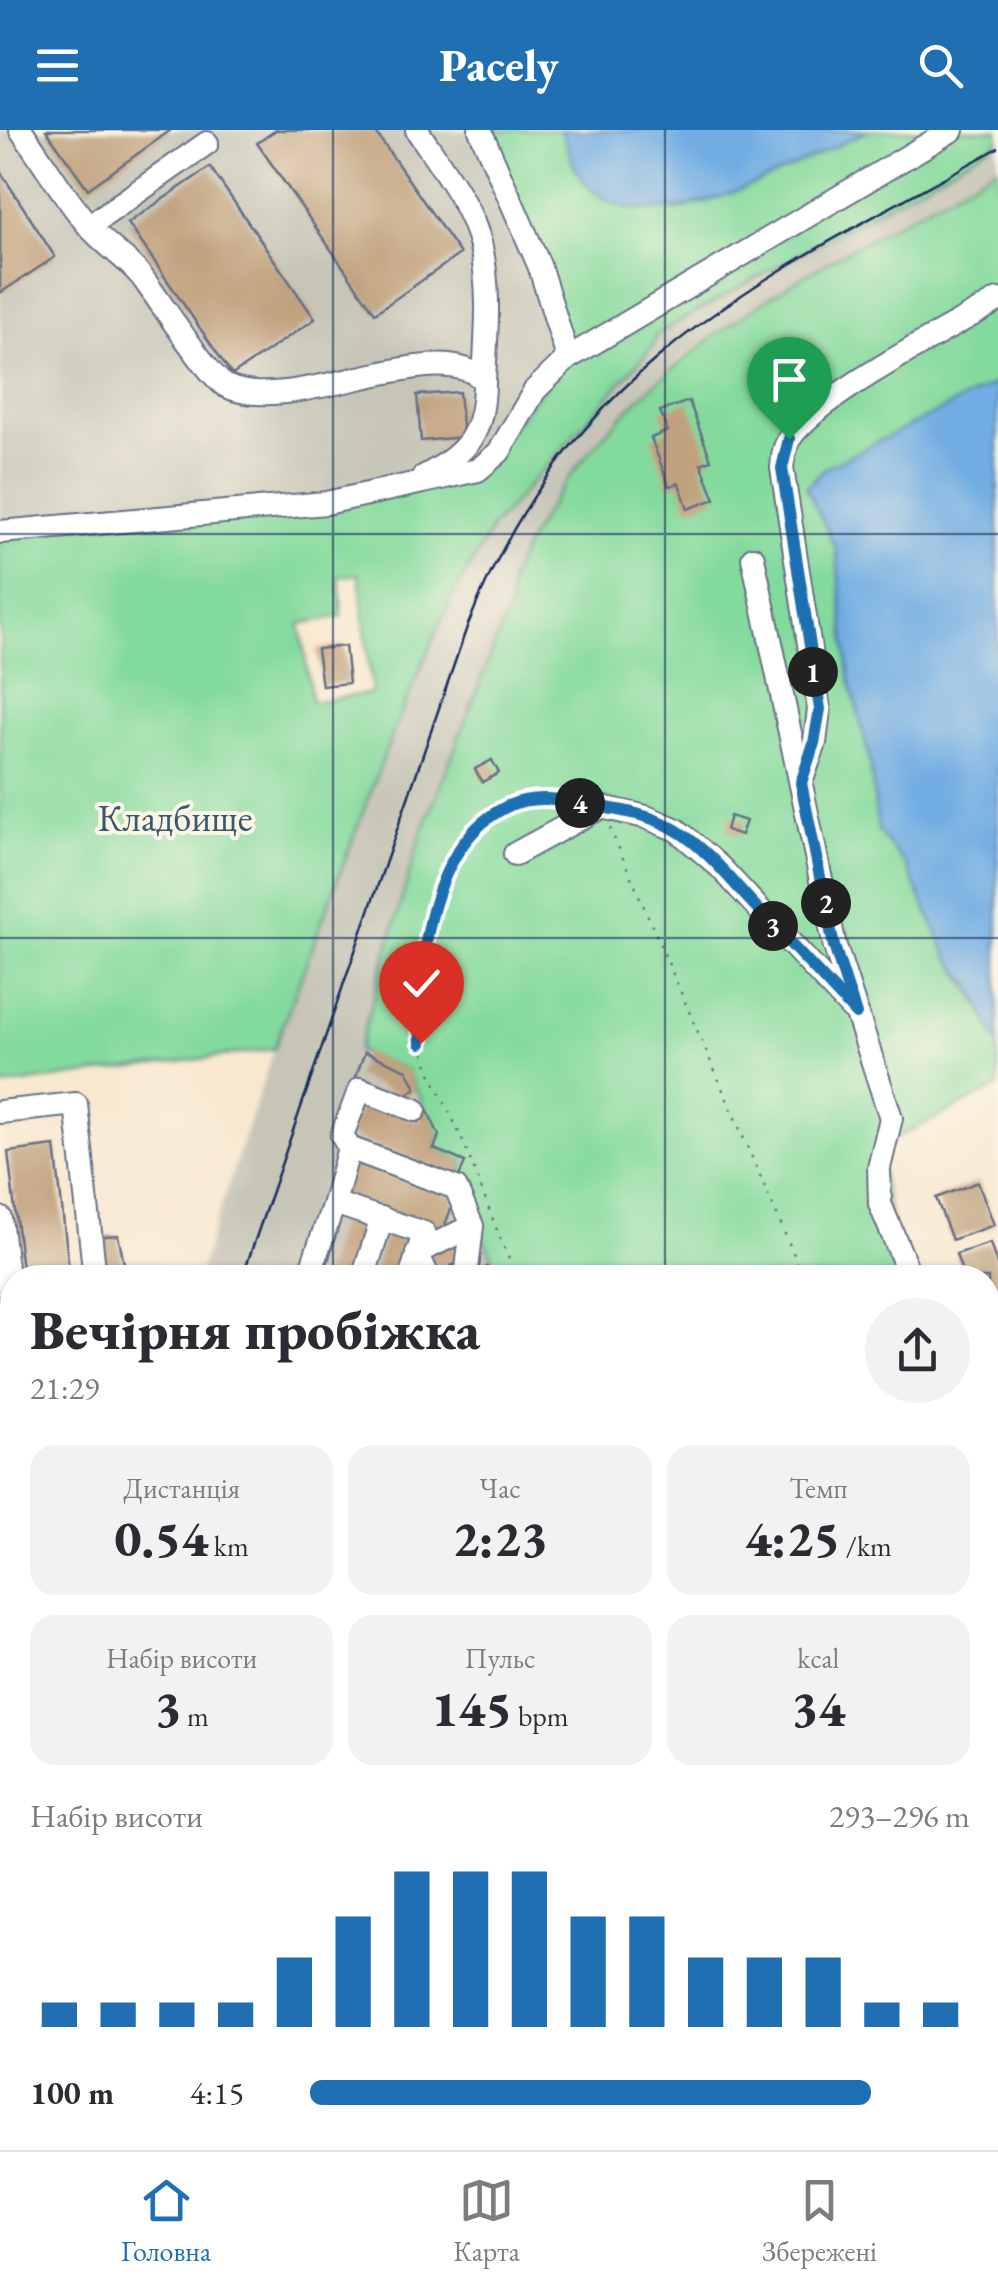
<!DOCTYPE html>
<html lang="uk">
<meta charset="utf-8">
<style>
body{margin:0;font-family:"EB Garamond",serif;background:#f2f2f3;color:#2b2b33;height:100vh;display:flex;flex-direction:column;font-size:38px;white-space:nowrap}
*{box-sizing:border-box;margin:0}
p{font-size:32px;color:#7c7c81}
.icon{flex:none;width:55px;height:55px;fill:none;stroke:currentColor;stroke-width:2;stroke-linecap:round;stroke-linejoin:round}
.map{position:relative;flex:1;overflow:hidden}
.details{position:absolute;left:0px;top:1135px;width:1000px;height:885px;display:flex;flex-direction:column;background:#fff;border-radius:40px 40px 0 0;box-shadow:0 2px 8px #0004}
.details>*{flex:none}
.pin{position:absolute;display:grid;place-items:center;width:85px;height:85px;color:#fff;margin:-102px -42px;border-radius:50% 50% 50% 0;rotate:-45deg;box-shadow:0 0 10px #0007}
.pin .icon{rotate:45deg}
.km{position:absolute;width:50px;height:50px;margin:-25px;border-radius:50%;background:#222;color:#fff;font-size:28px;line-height:50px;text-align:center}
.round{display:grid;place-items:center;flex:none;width:105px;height:105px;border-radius:52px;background:#f2f2f3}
.overview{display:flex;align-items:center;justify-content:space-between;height:170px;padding:0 30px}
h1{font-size:55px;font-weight:800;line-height:75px}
.metrics{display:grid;grid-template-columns:repeat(3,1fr);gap:15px;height:170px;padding:10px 30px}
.metrics div{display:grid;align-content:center;border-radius:25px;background:#f2f2f3;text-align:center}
.metrics b{font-size:50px;font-weight:800}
.metrics small{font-size:28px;font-weight:400}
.metrics p{font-size:28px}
.chart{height:280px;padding:20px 30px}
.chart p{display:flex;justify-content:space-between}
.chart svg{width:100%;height:180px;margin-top:10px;stroke:#1f6fb2;stroke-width:6}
ul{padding:0 30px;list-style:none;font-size:32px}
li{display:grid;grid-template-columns:160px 120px 1fr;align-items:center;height:75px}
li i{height:25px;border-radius:12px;background:#1f6fb2}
header{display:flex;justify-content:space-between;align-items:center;height:130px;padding:0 30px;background:#1f6fb2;color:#fff;font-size:45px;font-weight:800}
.tabs{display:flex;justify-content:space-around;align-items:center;height:140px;border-top:2px solid #e1e1e2;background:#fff;font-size:28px;color:#7c7c81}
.tabs a{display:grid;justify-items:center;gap:5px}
.tabs .active{color:#1f6fb2}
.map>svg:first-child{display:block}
.built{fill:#e3dbba}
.industrial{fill:#c6c5b8}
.green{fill:#83da9d;stroke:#4f847e;stroke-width:2.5;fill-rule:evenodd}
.forest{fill:#6aba84;stroke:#427471;stroke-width:2.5}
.water{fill:#71ade3;stroke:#466ea0;stroke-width:2.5}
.building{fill:#c1a27f}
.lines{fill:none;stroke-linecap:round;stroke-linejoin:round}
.minor-casing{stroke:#687086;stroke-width:26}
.major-casing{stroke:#687086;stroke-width:34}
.path{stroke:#687086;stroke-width:2.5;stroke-dasharray:2.5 8;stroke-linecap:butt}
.minor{stroke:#fff;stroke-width:22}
.major{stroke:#fff;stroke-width:30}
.tram{stroke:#1b2f5e;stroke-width:2.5}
.route-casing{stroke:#fff;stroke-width:20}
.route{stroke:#1f6fb2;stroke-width:12}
.grid{fill:none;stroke:#1b2f5e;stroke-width:2.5;stroke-opacity:0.55}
.labels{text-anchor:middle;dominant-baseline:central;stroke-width:8;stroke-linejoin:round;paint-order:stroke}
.park-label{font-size:38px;fill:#355a6e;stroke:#fcf5e5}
</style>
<header><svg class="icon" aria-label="menu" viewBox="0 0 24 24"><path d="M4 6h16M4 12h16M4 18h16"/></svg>Pacely<svg class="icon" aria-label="search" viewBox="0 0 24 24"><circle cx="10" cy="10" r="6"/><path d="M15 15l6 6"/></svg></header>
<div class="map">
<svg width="998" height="2020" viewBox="0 0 998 2020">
<rect width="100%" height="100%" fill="#fcf5e5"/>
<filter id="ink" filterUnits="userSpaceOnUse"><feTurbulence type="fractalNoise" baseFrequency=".01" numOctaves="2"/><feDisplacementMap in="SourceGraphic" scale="20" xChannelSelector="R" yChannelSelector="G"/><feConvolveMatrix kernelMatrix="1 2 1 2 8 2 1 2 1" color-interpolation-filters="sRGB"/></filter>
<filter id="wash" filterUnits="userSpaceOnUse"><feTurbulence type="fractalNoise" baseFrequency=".0048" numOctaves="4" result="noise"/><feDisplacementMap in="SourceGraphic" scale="40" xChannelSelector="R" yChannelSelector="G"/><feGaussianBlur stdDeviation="2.25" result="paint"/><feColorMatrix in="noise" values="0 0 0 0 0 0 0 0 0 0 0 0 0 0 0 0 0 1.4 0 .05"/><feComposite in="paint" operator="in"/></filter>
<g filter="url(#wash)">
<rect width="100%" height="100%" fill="#f8e8d0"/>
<path class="built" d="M599,2008H786L791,2020H561Z"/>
<g class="industrial">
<path d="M0,0H480L568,228L499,322L441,350L0,402Z"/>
<path d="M998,12V37L745,181L680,228L614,292L562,354L526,415L507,459L510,476L419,710L358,920L407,940L439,1005L465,1032L477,1086L500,1147L197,1148L274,919L393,602L449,473L493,396L657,204Z"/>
<path d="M12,1735V2008H70L37,2020H0V1747Z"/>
</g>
<g class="green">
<path d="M480,0H560L675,81L710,71L869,0H998V12L657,204L652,217L493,396L449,473L393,602L274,919L0,956V402L326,373L477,340L568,228ZM359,444L372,563L312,572L300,494L342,486L339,447Z"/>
<path d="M998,37V252L825,338L807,357L836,418L849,544L870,631L878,701L906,735L947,824L989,890L998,914V957L876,1018L902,1147H500L459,1047L465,1032L434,1019L439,1005L407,940L358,921L419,710L510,476C504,447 525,417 539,392C644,217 827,133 998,37Z"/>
<path d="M988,1298L998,1325V1366L988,1369Z"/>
<path d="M0,1558L12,1565V1735L0,1747Z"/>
</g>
<g class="forest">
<path d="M998,1366V1777L988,1779V1369Z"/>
<path d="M988,1794L998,1803V2020H791L786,2008H988Z"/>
</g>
<g class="water">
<path d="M560,0H869C801,31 635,134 578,43C570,30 568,13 560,0Z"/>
<path d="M998,252V914L973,859L947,824L906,735L878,701L870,631L849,544L836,418L806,357L825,338Z"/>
</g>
<g id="blocks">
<g class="building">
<path d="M46,0H171L88,59Z"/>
<path d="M276,0H374L460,124L375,183L257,13Z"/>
<path d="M210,37L315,189L232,245L128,93Z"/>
<path d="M0,41L55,127L0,163Z"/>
<path d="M459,262L463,307L421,311L417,265Z"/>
<path d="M689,271L711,330L701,334L715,369L688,379L679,353L669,356L651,308L668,301L660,281Z"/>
<path d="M345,516L349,553L322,556L317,519Z"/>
<path d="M492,630L499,643L482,652L475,639Z"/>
<path d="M730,686L746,691L741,705L726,700Z"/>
<path d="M365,922L407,940L416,958L404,967L356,946Z"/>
<path d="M361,970L418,992L425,975L439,1005L434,1019L465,1032L459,1047L348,1005Z"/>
<path d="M55,1016L70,1148H23L8,1022Z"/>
<path d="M351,1031L455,1068L442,1103L339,1066Z"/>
<path d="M978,1052L994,1095L952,1110L936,1068Z"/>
<path d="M342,1084L369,1093L352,1148H323Z"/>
<path d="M388,1098L415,1107L401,1148H372Z"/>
<path d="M118,1105L127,1148H97L92,1107Z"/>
<path d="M454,1110L464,1130L451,1136L456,1148H440L428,1122Z"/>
<path d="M990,1113L998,1138V1172L988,1176V1148H964L956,1124Z"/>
<path d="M487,1137L492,1148H474L472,1144Z"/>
<path d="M998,1204V1235L992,1237L988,1208Z"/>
<path d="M12,1741V1765L0,1776V1754Z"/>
<path d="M0,1863L12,1894V1965L0,1933Z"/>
<path d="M256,2008H287L292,2020H261Z"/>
<path d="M459,2008H492L497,2020H464Z"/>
<path d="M641,2008H663L669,2020H610Z"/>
</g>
</g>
</g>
<g filter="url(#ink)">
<use href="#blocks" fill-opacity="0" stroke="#687086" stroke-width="2.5"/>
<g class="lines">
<g class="minor-casing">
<g id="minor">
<path d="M21,0C43,31 63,65 87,94C103,114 126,127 142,147C157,167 210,248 226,256C290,288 440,202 484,251C484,302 469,323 423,347"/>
<path d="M417,0C440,35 472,76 481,117C491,161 486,206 484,251"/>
<path d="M480,0L539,135L568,228"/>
<path d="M89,96L207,13"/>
<path d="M0,402L326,373L478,340L499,322L535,260L568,228L952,0"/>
<path d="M753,428L835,816L891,988L879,1038L880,1074L911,1148"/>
<path d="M801,652L815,613L819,579L782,338C783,328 783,317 790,308C819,265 949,199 998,170"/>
<path d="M515,724L601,677L646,687L677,700L720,737L851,878"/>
<path d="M0,982L76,974L95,1148"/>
<path d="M349,1018L456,1058L472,1096L417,1123L429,1148"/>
<path d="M334,1073L349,1018L342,1005L360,959L415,980"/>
<path d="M0,1088L12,1187"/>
<path d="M308,1148L334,1073L424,1103L410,1148"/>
<path d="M363,1148L382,1088"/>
<path d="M466,1148L472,1096"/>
<path d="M988,1281L998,1307"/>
<path d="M0,1314L12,1307"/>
<path d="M0,1788L12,1772"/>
<path d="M0,1833L12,1863"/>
<path d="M0,1962L11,1987"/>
<path d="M303,2008L308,2020"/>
<path d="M449,2008L454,2020"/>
<path d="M70,2020L103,2008"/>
</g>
</g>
<g class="major-casing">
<g id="major">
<path d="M0,1542L12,1548"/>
<path d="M535,2008L539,2020"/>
</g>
</g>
<g class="path">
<path d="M610,698L804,1148"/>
<path d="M518,1148C496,1104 482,1057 463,1012C450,980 429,947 421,913C405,848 429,761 470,711C497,678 529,664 571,672"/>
</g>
<use href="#minor" class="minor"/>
<use href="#major" class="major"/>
<path class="tram" d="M242,1148L467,497C573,229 763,149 998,18"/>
</g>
</g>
<g class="lines" filter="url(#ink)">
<g class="route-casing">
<path id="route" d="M421,913C417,838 428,714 508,676C534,664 563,670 589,675C619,680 650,684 676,700C708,719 732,752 758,779C790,814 824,849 856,884L834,816L801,653L814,613L820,579L782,338L789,309"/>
</g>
<use href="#route" class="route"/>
</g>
<path class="grid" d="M333,0V1148M665,0V1148M0,404H998M0,808H998M0,1212H12M988,1212H998M0,1616H12M988,1616H998M333,2008V2020M665,2008V2020"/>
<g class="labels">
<g class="park-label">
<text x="175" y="687">Кладбище</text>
</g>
</g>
</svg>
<div class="pin" style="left:789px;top:309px;background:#1e9e55"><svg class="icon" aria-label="arrive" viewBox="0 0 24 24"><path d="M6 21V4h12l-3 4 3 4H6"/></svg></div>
<div class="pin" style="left:421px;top:913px;background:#d93025"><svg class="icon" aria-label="check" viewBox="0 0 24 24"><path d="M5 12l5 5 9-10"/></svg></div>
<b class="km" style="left:813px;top:542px">1</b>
<b class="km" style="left:826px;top:773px">2</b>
<b class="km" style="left:773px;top:796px">3</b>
<b class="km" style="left:580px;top:673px">4</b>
<section class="details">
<div class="overview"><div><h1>Вечірня пробіжка</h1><p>21:29</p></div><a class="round"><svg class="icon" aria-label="share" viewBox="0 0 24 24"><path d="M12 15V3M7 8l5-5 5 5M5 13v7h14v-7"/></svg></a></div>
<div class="metrics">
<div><p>Дистанція</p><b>0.54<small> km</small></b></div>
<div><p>Час</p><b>2:23</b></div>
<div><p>Темп</p><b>4:25<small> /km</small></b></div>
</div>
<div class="metrics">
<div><p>Набір висоти</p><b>3<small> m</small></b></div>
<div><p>Пульс</p><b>145<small> bpm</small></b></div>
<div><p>kcal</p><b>34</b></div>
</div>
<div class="chart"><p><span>Набір висоти</span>293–296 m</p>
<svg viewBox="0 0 160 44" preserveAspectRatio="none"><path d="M5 44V38M15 44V38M25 44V38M35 44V38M45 44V27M55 44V17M65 44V6M75 44V6M85 44V6M95 44V17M105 44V17M115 44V27M125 44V27M135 44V27M145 44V38M155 44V38"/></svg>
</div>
<ul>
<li><b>100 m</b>4:15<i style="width:85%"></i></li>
</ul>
</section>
</div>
<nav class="tabs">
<a class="active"><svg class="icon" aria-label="home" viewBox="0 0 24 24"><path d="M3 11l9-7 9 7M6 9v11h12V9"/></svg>Головна</a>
<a><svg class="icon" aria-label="map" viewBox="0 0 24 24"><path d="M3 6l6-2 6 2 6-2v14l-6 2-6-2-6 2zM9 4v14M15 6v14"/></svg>Карта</a>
<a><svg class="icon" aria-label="saved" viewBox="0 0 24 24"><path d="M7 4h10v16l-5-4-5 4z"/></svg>Збережені</a>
</nav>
